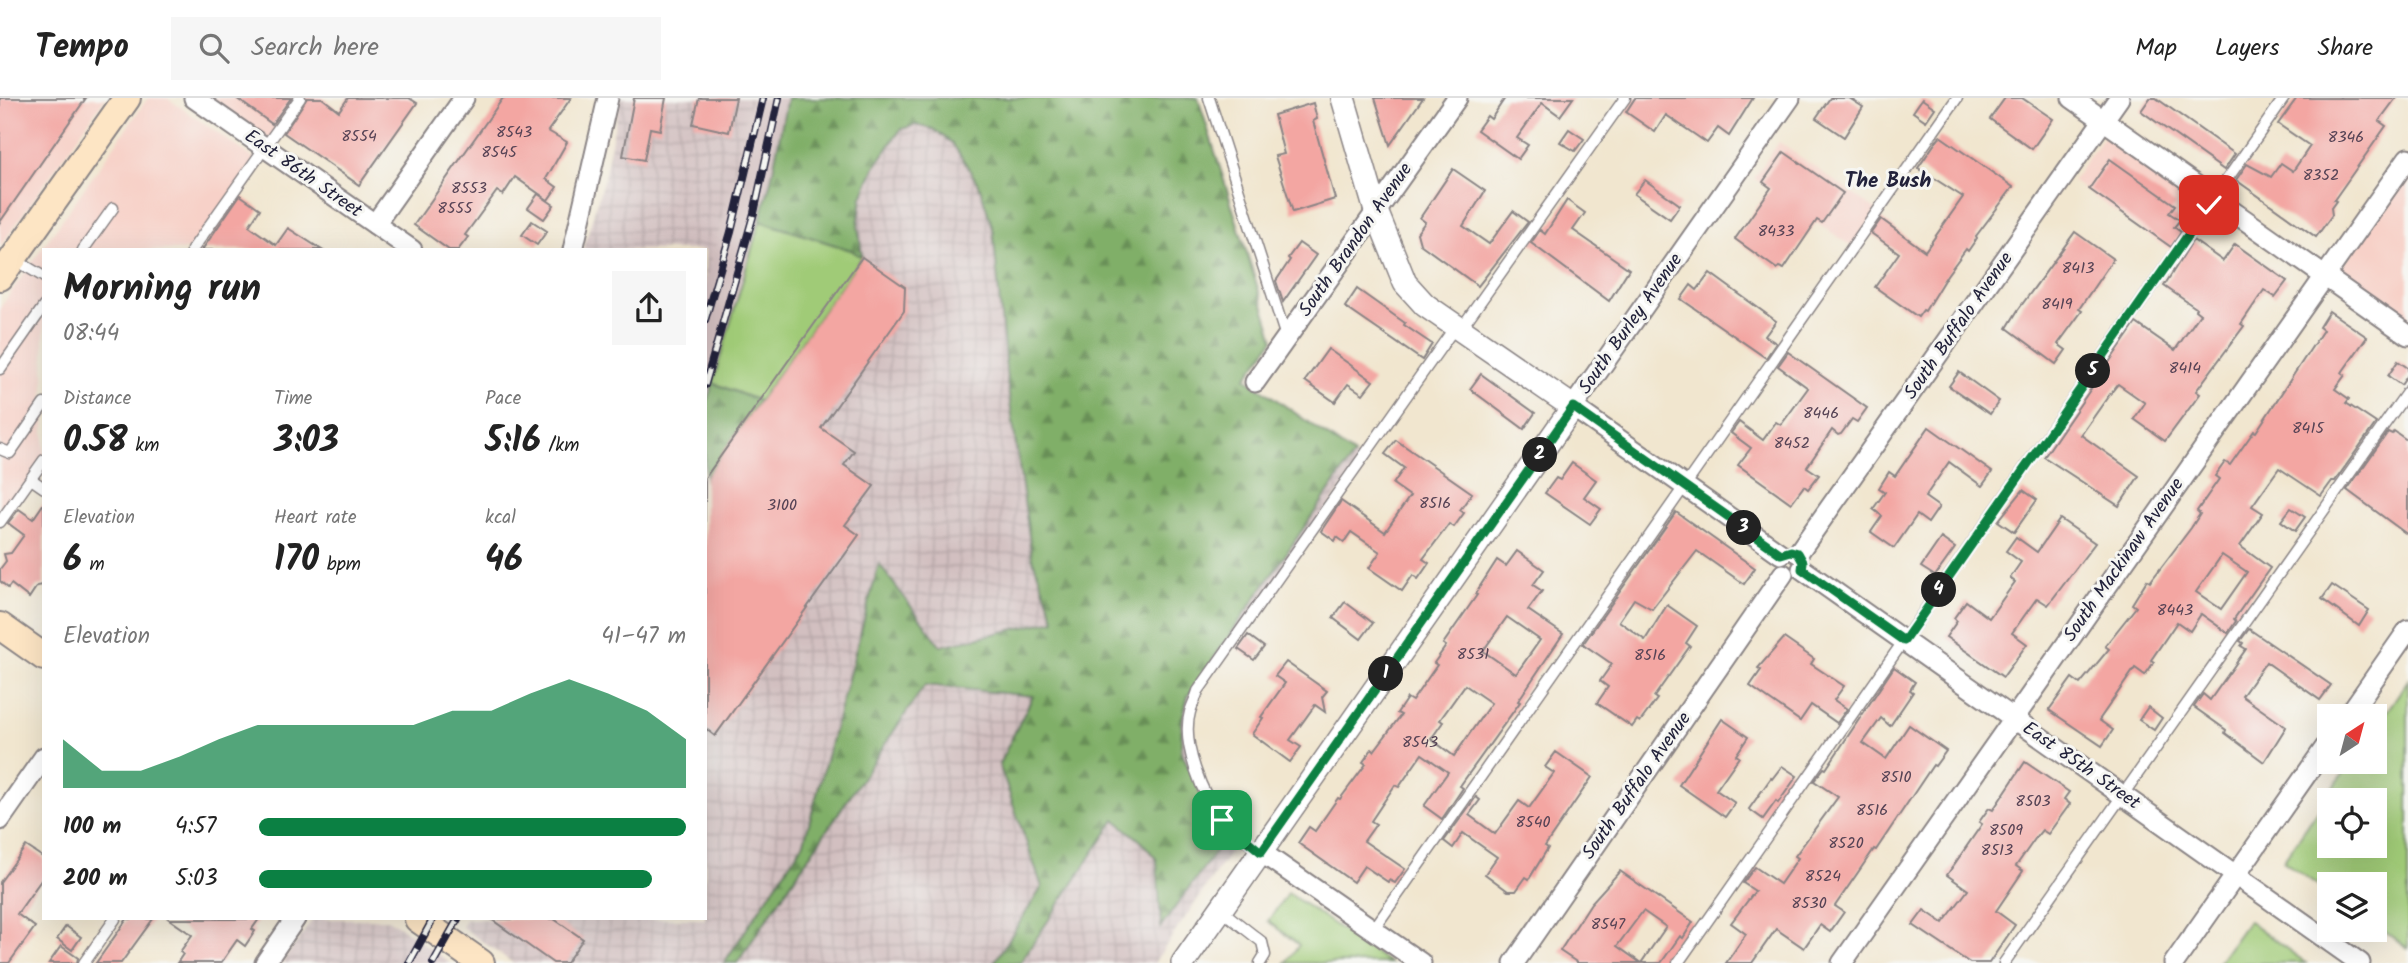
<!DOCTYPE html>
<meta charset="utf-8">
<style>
body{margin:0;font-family:Kalam,sans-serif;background:#f6f6f6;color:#222;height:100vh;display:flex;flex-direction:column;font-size:26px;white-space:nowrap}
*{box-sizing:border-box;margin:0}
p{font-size:23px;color:#767676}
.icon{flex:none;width:38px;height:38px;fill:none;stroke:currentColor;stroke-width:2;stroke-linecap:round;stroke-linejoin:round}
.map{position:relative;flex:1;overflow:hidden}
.drawer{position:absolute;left:42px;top:150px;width:665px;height:672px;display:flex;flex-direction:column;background:#fff;border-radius:0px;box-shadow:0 7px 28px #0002}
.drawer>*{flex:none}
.needle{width:46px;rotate:36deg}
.controls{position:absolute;left:2317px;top:606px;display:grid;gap:14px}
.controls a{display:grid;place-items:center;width:70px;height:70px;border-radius:0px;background:#fff;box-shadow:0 7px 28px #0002;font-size:35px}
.pin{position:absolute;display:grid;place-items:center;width:60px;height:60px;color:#fff;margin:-30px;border-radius:14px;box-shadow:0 4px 10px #0006}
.km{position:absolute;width:35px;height:35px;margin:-18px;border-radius:50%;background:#222;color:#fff;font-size:19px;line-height:35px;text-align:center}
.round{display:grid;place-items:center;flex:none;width:74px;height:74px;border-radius:0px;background:#f6f6f6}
.head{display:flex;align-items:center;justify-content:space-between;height:119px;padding:0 21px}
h1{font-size:38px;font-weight:700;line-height:52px}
.metrics{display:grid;grid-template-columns:repeat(3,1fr);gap:10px;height:119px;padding:7px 21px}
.metrics div{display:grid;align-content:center}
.metrics b{font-size:35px;font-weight:700}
.metrics small{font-size:19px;font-weight:400}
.metrics p{font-size:19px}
.chart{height:196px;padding:14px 21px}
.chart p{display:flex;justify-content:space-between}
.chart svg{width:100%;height:126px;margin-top:7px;fill:#0b8043;opacity:.7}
ul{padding:0 21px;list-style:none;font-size:23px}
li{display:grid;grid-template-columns:112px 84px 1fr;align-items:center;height:52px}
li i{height:18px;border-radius:9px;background:#0b8043}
header{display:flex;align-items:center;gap:42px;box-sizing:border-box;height:98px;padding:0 35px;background:#fff;border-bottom:2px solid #e0e0e0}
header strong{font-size:33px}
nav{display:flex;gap:38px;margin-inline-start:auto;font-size:24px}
.search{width:490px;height:63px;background:#f6f6f6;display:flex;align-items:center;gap:18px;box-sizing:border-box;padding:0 24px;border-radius:0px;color:#767676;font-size:26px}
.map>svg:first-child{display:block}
.built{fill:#f7d1c8}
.industrial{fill:url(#industrial-grid)}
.railway{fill:#d2bfc0}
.grass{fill:#a0cb77;stroke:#617659;stroke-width:2;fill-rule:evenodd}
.forest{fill:url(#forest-firs);stroke:#516852;stroke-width:2}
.building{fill:#f3a6a2;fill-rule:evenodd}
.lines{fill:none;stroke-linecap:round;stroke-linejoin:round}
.service-casing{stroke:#8a8485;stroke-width:13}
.minor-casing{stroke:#8a8485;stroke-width:23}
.tertiary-casing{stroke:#8a8485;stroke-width:26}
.secondary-casing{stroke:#8a8485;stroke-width:30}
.service{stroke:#fff;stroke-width:10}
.minor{stroke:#fff;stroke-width:19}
.tertiary{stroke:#fff;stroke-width:23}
.secondary{stroke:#fde5c4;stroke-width:26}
.rail-casing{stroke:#22223b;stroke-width:8}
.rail{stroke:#f6f6f2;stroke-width:5;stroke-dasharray:16;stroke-linecap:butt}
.route-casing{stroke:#fff;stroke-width:14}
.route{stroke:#0b8043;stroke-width:9}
.labels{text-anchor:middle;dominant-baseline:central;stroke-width:6;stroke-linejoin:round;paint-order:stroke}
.number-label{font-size:16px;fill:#564355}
.street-label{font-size:19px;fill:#22223b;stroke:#f6f6f2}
.neighbourhood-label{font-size:21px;font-weight:bold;fill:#22223b;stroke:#f6f6f2}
</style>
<header>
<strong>Tempo</strong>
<div class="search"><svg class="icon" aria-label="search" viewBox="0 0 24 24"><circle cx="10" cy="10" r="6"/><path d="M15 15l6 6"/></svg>Search here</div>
<nav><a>Map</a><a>Layers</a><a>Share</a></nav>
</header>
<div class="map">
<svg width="2408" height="865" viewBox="0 0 2408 865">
<defs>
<pattern id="industrial-grid" width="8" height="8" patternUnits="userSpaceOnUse" patternTransform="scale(1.75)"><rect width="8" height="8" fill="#d2bfc0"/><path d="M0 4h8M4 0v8" fill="none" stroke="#b4a4a6"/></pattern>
<pattern id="forest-firs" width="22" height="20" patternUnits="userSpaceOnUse" patternTransform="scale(1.75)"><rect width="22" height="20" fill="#80af68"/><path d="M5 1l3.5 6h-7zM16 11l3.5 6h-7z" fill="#688e57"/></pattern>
</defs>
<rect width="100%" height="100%" fill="#f6f6f2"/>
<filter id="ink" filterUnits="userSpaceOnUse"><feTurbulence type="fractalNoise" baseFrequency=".0143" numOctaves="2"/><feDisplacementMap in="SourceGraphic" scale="14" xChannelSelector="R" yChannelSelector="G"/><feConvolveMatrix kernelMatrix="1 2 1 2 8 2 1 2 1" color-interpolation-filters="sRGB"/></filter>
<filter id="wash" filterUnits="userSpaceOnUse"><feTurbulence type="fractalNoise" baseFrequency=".00686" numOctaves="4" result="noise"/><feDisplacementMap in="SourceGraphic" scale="28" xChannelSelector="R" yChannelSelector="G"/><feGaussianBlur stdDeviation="1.57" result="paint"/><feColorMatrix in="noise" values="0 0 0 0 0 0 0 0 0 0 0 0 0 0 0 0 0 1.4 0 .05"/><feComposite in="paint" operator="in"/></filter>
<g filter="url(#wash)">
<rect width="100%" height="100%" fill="#f1e6cf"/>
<g class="built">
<path d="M0,0H105L0,149Z"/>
<path d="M148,0H167L256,62L192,152H44V362L0,424V210Z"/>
<path d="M211,0H300L271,42Z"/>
<path d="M2106,35L2209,107L2175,156L2072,83Z"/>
<path d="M1779,44L1877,113L1852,149L1754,80Z"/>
<path d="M2408,74V221L2339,172Z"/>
</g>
<g class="industrial">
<path d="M620,0H751L738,64L705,188V152H583L604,80Z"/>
<path d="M787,0H1159L1246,280L1361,363L1199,593L1189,615L1191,659L1222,722L1241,738L1154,865H513L462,829L466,821H705V310L729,238L772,78Z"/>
<path d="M313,821H388L414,839L400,865H282Z"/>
</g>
<g class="railway">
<path d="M751,0H787L772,78L729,238L705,310V188L738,64Z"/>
<path d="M414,839L450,865H400Z"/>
</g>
<g class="grass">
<path d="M760,123L851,152L862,159L759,303L713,285Z"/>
<path d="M2408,582V850L2375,827V786H2329V795L2283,763L2352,663H2375V631ZM2329,702H2375V747H2329Z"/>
<path d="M1288,795L1390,865H1286L1299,847L1268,823Z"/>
<path d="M2248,823H2249L2306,865H2218Z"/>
</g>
<g class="forest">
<path d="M787,0H1198L1274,241L1246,280L1354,357L1188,598L1182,622L1181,653L1204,702L1230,733L1161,829L1157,762L1142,744L1115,722L1020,865H994L1042,789L999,666L1033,598L925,587L737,865H724L804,744L879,466L941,548L1055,522L1032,459L1007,283L993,131L980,90L968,69L952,45L933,31L916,27L901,31L874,70L862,99L858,127L862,159L851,152L760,123L772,78Z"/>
<path d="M713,285L759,303L705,380V310Z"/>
</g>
<g id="blocks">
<g class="building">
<path d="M0,0H86L0,124Z"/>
<path d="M236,0H291L272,26Z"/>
<path d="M307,0H322L339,13L348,0H409L417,5L359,87L284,35Z"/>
<path d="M503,0H571L548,33L567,44L546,81L557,89L548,102L515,79L503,97L497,93L465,137L468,139L458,152H449L414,127Z"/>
<path d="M634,0H666L660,32L650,30L644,62L623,58Z"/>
<path d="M699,0H736L729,34L693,26Z"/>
<path d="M1375,0H1423L1390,47Z"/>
<path d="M1505,0H1573L1560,18L1542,5L1517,40L1528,47L1518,61L1477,32L1487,18L1491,21Z"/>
<path d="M1635,0H1753L1729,38L1718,30L1707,45L1666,17L1655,34L1626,14Z"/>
<path d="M1830,0H1849L1863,9L1844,39L1816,20Z"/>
<path d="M2005,0H2022L2053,21L2032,51L1990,21Z"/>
<path d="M2150,0H2156L2235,56L2224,72L2141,13Z"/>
<path d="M2297,0H2396L2379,23L2386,28L2334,102L2336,103L2331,110L2332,117L2316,139L2236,82L2247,66L2271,79L2281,65L2293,73L2310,48L2278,26Z"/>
<path d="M1922,1L1935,10L1926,23L1913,14Z"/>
<path d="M1313,5L1317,21L1313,23L1335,101L1293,114L1275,58L1284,56L1274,17Z"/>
<path d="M1569,31L1584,41L1575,53L1560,44Z"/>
<path d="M1940,38L2013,89L1976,138L1977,140L1968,153L1966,151L1947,177L1925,213L1923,212L1918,219L1875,189L1899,155L1871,135L1881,121L1925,153L1963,99L1918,70Z"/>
<path d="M1784,54L1843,95L1822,125L1817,122L1784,171L1779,169L1777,171L1735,141L1771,90L1763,84Z"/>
<path d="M2110,61L2175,107L2169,115L2180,122L2174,129L2181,134L2171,149L2089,91Z"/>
<path d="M1453,71L1485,93L1463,128L1489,146L1513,113L1528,124L1478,188L1420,146L1417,135L1425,124L1420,120Z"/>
<path d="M1645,82L1680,107L1670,121L1634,96Z"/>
<path d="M538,96L554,107L544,121L528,110Z"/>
<path d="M240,97L260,111L249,128L276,147L288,130L322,152H202Z"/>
<path d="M1567,102L1585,115L1573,132L1629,171L1609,203L1531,145L1540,132L1545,136Z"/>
<path d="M532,123L547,133L537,147L522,137Z"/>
<path d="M2075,134L2113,161L2079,211L2082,213L2058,246L2066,252L2056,266L2007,230L2018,212Z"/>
<path d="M2193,142L2223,163L2235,146L2287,183L2275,199L2264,192L2241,226L2244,228L2196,293L2200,296L2165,343L2134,321L2145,305L2118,286L2107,300L2081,337L2139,378L2119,408L2044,359L2136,225L2175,252L2200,216L2195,212L2196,210L2164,188Z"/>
<path d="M1299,145L1316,157L1283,204L1276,183L1290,162L1288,160Z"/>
<path d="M862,159L905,189L904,213L821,330L854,353L844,367L874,388L845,427L859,437L715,638L705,630V380Z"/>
<path d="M1710,175L1776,223L1765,238L1776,245L1766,260L1681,201L1691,187L1697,192Z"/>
<path d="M1357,191L1405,225L1404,227L1432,246L1422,262L1345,209Z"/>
<path d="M2329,213L2367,239L2343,273L2342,275L2345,277L2335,291L2349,301L2346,305L2376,325L2335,383H2332L2321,398L2279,370L2252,408L2263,415L2240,448L2270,470L2234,521L2236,523L2228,535L2201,516L2190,533L2177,524L2151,562L2154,564L2145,577L2135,570L2099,622L2113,632L2102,648L2049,612L2072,580L2080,586L2109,551L2105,548L2136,509L2132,506L2147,482L2150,484L2191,430L2200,416L2197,413L2219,381L2215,378L2225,364L2230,367L2254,333L2256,334L2323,232L2319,229ZM2222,457L2247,474L2221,511L2196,494Z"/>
<path d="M1328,251L1373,283L1363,296L1348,286L1335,304L1305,283Z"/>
<path d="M1788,254L1867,310L1857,324L1852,321L1841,336L1838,337L1832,332L1807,369L1819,377L1808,391L1804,388L1791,405L1738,367L1751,350L1731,335L1739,324L1763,342L1776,324L1781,327L1808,290L1778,268Z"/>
<path d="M2398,263L2408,270V277L2401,287L2388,278Z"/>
<path d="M1959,274L1999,303L1990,316L1949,288Z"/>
<path d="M1481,276L1535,315L1524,331L1470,291Z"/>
<path d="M1929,329L1992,374L1982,388L1949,364L1925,399L1939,409L1928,425L1917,417L1894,450L1871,434L1882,418L1873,411L1885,394L1879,390L1889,374L1895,378Z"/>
<path d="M2394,333L2408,343V437L2347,392L2388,334L2392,336Z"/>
<path d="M1396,342L1472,395L1460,412L1464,415L1454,429L1449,426L1423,461L1429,465L1418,481L1413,477L1402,493L1369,470L1380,454L1351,434L1344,444L1337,439L1335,443L1321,433L1341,403L1385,434L1410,398L1393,386L1404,370L1385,356Z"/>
<path d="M1572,365L1596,382L1584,399L1601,411L1590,426L1545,395L1556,380L1560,382Z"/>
<path d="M2023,392L2037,402L2014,434L1998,423Z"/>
<path d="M44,405V487L37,488L29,500L11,486L8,490L0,483V471L6,463L4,456L11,455L24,437L8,425L19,411L33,421Z"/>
<path d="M2291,410L2305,419L2295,433L2281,423Z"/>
<path d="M1676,414L1755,470L1744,486L1697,453L1652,511L1634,501L1619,523L1645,542L1667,507L1697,528L1686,545L1690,548L1654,599L1657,601L1640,624L1637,622L1632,629L1597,605L1608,589L1600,583L1612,566L1583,546Z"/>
<path d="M2060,421L2095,445L2048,507L2037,500L2012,535L2027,546L2003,579L1946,539L1957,523L1954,520L1966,503L1989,520L2015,484L2010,480L2021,464L2006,453L2016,439L2037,454Z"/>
<path d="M1941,440L1955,450L1935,478L1921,469Z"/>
<path d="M1517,453L1544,472L1533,487L1542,493L1528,512L1563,536L1518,603L1520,604L1460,688L1463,690L1442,721L1424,708L1448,674L1422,656L1399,689L1395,687L1371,723L1376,726L1364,743L1405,771L1395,785L1389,782L1388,784L1364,768L1353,784L1298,745L1309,729L1315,733L1338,700L1340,701L1366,666L1363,664L1372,651L1374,653L1401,617L1397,615L1407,600L1412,603L1437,567L1434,565L1446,548L1443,546L1477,497L1475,496L1497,462L1506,468ZM1507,519L1540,542L1516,576L1483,553ZM1465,587L1491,605L1454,658L1431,641L1443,624L1440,622Z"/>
<path d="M2332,487L2369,512L2359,528L2322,501Z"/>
<path d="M1345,504L1373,525L1361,541L1333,520Z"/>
<path d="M2249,531L2331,587L2320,602L2266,564L2242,598L2286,629L2264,664L2225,635L2226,632L2194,609L2203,596L2210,602L2246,551L2241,548L2243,545L2240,543Z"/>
<path d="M1248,537L1264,549L1254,562L1238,551Z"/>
<path d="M1784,540L1814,561L1811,566L1844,588L1834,602L1847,611L1837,625L1811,607L1800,623L1750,588L1761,572L1758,570Z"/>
<path d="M1286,564L1327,593L1322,599L1325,614L1315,607L1290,642L1301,649L1290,664L1252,636L1263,620L1261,619L1285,585L1275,578Z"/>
<path d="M1894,569L1915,584L1910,592L1913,594L1890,628L1881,620L1863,645L1886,661L1909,627L1946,653L1935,668L1933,667L1876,752L1874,751L1835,808L1844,814L1830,834L1820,827L1804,850L1776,831L1752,865H1726L1746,836L1731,825L1755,793L1743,785L1755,769L1780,786L1798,760L1795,758L1838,699L1814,683L1824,670L1826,671Z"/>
<path d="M2148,609L2162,620L2154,632L2139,622Z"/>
<path d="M1722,621L1748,639L1736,657L1739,659L1716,692L1735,705L1725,719L1679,687Z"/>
<path d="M1556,654L1592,679L1545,748L1548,750L1529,781L1526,779L1516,793H1508L1485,776L1497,759L1463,735L1453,750L1444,743L1476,699L1480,702L1469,717L1495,736L1519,703L1529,710L1554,675L1545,669Z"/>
<path d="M2025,664L2069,694L2064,701L2070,706L2048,736L2042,732L2037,738L2016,768L2023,773L1996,813L2015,827L1989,865H1970L1913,827L1924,812L1943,825L1968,792L1947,777L1982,726L1979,724L1989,710L1993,712Z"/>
<path d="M1782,668L1797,678L1778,705L1776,703L1763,721L1749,711L1771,680L1772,681Z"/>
<path d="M26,748L44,760V778L17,816L35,829L9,865H0V784Z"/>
<path d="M1620,773L1693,824L1683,840L1680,838L1661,865H1578L1560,853L1591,805ZM1643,813L1666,829L1641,865L1617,848Z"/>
<path d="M127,821H153L121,865H96Z"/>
<path d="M169,821H259L252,831L255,833L245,848L237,842L221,865H177L183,856L180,854L192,837Z"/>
<path d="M491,821H554L583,841L566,865H553Z"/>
<path d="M66,828L81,839L72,852L57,841Z"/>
<path d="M61,848L78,860L77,865H49Z"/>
</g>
</g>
</g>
<g filter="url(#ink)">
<use href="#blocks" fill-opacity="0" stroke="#8a8485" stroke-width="2"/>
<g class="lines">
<g class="service-casing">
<g id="service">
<path d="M1209,0L1286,239"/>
<path d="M83,152L113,110"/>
<path d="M192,152L300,0"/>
<path d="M14,161L44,179"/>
<path d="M1460,232L1625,0"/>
<path d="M0,271L44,208"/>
<path d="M0,351L10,355L44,306"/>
<path d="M31,381L44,390"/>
<path d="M0,424L44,362"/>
<path d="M1261,754C1249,744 1232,734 1222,722C1202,698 1181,645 1190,614C1192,607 1196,600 1198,593L1455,229"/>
<path d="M1221,812L1262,844L1265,857L1260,865"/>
<path d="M1373,832L1957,0"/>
<path d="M84,865L115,821"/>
<path d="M1678,865L2284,0"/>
<path d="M2004,865L2408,293"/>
</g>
</g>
<g class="minor-casing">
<g id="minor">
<path d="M194,0L412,152"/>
<path d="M2072,0L2408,237"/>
<path d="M375,126L464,0"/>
<path d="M573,152L608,0"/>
<path d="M1255,284L1457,0"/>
<path d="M1798,455L2119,0"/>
<path d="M1781,456L1573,309L1790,0"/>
<path d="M1802,471L2360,865"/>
<path d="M2348,618L2408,532"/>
<path d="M0,722L44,659"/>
<path d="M1261,754L1421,865"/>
<path d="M265,865L295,821"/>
<path d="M1514,865L1783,476"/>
<path d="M1842,865L2408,60"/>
<path d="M2174,865L2329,644"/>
</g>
</g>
<g class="tertiary-casing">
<path id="tertiary" d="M1183,865L1573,309L1425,207L1405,185L1376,113L1343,0"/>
</g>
<g class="secondary-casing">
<g id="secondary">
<path d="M0,179L127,0"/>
<path d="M0,528L44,559"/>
<path d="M418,821L481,865"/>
</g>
</g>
<use href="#service" class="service"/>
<use href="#minor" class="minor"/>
<use href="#tertiary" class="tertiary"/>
<use href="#secondary" class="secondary"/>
<g class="rail-casing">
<g id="rail">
<path d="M705,222L731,134L763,0"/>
<path d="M705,287L754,115L779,0"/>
<path d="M409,865L433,821"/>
<path d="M433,865L458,821"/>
</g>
</g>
<use href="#rail" class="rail"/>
</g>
</g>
<g class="lines" filter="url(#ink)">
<g class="route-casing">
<path id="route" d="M1222,722L1261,754L1573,309L1781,456L1791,453L1798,455L1803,464L1802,471L1904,543L2209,107"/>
</g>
<use href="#route" class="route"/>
</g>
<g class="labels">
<g class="number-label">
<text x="514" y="34">8543</text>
<text x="359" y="38">8554</text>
<text x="2346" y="39">8346</text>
<text x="499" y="54">8545</text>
<text x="2321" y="77">8352</text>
<text x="469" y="90">8553</text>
<text x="455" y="110">8555</text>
<text x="1776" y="133">8433</text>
<text x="2078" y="170">8413</text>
<text x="2057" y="206">8419</text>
<text x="2185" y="270">8414</text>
<text x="1821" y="315">8446</text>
<text x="2308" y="330">8415</text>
<text x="1792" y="345">8452</text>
<text x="1435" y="405">8516</text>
<text x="782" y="407">3100</text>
<text x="2175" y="512">8443</text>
<text x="1473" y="556">8531</text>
<text x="1650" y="557">8516</text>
<text x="1420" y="644">8543</text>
<text x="1896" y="679">8510</text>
<text x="2033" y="703">8503</text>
<text x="1872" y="712">8516</text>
<text x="1533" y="724">8540</text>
<text x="2006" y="732">8509</text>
<text x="1846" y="745">8520</text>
<text x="1997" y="752">8513</text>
<text x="1823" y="778">8524</text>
<text x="1809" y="805">8530</text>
<text x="1608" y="826">8547</text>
</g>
<g class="street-label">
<text transform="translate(303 76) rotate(35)">East 86th Street</text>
<text transform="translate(1356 142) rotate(-55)">South Brandon Avenue</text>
<text transform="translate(1631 226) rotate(-55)">South Burley Avenue</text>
<text transform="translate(1959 228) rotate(-55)">South Buffalo Avenue</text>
<text transform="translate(2124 462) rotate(-55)">South Mackinaw Avenue</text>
<text transform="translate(2081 668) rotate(35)">East 85th Street</text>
<text transform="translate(1637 688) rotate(-55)">South Buffalo Avenue</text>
</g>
<g class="neighbourhood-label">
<text x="1888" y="83">The Bush</text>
</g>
</g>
</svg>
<div class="controls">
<a><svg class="needle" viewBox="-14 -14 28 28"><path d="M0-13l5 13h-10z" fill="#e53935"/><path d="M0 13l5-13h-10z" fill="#767676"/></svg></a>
<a><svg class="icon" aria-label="locate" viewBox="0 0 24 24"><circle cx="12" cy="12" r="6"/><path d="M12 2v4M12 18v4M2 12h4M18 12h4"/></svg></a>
<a><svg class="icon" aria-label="layers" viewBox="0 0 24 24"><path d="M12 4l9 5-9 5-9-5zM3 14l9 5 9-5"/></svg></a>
</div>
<div class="pin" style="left:1222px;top:722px;background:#1e9e55"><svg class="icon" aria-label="arrive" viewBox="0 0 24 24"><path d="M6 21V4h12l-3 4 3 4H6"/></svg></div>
<div class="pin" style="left:2209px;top:107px;background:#d93025"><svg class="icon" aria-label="check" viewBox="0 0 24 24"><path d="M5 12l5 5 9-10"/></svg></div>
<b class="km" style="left:1386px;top:576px">1</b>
<b class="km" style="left:1540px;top:357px">2</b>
<b class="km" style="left:1744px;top:430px">3</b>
<b class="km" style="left:1939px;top:492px">4</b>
<b class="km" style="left:2093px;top:273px">5</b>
<section class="drawer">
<div class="head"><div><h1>Morning run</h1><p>08:44</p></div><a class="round"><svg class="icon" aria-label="share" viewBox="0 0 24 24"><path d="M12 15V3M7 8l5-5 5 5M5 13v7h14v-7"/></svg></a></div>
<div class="metrics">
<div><p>Distance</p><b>0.58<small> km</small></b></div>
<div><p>Time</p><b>3:03</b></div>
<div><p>Pace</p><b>5:16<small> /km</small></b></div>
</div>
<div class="metrics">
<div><p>Elevation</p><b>6<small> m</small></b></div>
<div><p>Heart rate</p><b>170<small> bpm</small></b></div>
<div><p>kcal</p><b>46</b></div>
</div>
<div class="chart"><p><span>Elevation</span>41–47 m</p>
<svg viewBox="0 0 160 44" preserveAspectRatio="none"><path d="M0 44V27L10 38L20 38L30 33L40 27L50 22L60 22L70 22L80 22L90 22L100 17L110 17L120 11L130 6L140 11L150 17L160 27V44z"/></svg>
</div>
<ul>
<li><b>100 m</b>4:57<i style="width:100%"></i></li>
<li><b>200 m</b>5:03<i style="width:92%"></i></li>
</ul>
</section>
</div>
